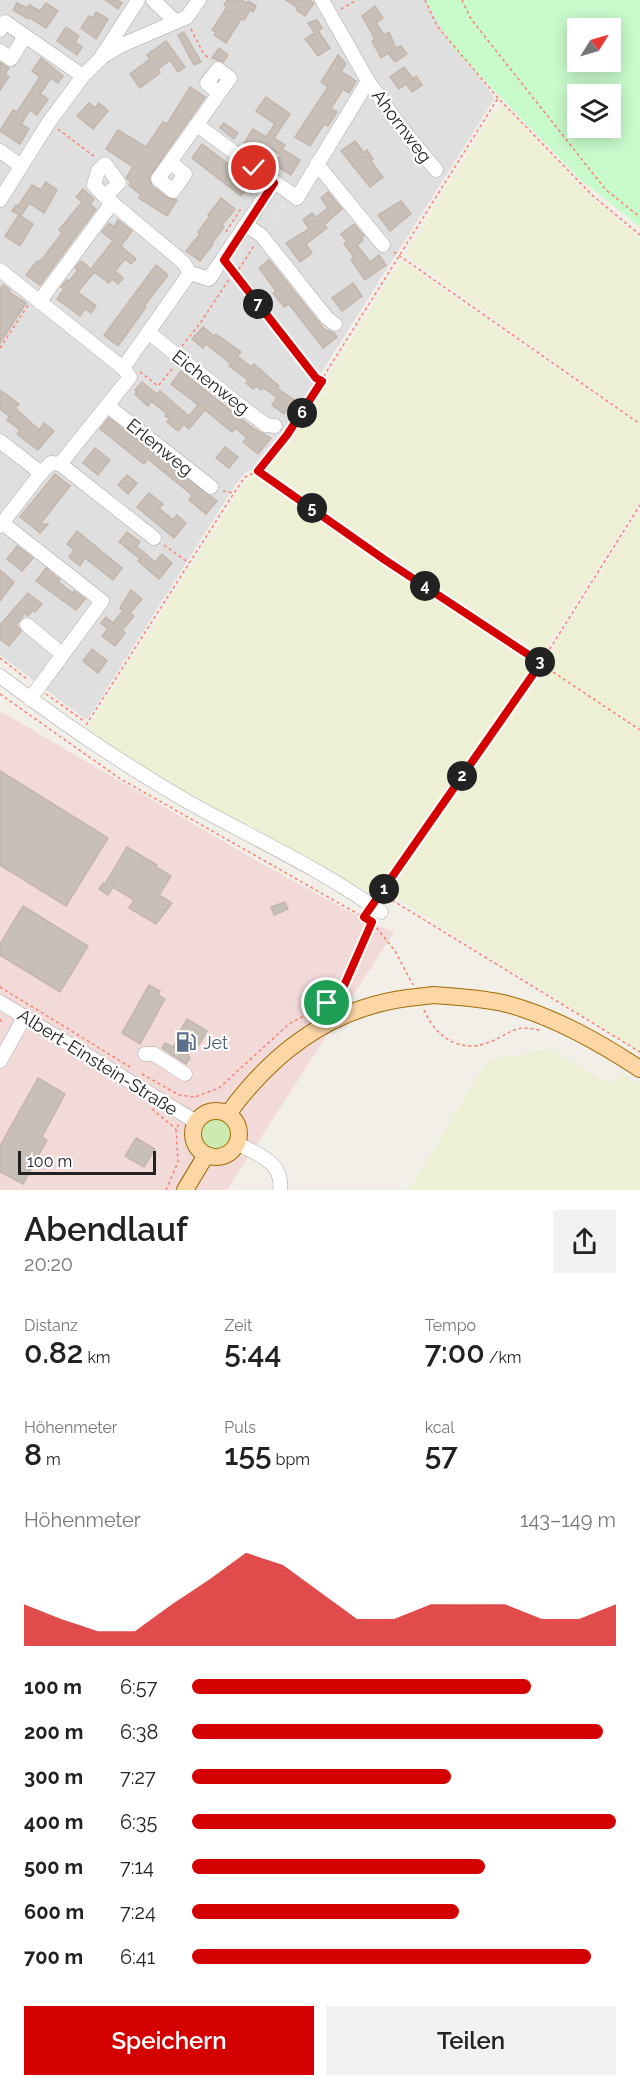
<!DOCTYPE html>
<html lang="de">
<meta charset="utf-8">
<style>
body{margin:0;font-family:Raleway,sans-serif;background:#f2f2f2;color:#222;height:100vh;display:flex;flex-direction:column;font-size:22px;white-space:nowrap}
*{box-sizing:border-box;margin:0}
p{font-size:20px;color:#767676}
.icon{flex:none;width:33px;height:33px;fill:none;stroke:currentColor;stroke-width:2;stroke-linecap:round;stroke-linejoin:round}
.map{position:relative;height:1190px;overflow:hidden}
.drawer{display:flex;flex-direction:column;background:#fff;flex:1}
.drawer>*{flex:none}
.needle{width:39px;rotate:53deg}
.controls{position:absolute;left:567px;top:18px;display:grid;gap:12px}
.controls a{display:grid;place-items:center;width:54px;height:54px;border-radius:0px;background:#fff;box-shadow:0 3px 15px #0003;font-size:30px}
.scale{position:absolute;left:18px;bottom:15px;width:138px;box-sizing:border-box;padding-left:6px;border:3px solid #222;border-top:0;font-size:16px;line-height:21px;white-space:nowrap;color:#222;-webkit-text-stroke:4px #fff;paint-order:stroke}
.pin{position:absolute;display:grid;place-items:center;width:51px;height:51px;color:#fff;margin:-26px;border:3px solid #fff;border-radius:50%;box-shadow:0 2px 6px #0007}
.km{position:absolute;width:30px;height:30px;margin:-15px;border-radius:50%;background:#222;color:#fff;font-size:16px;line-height:30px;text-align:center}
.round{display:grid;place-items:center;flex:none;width:63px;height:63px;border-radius:0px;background:#f2f2f2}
.overview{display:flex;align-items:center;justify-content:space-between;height:102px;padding:0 24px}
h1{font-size:33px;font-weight:600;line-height:45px}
.stats{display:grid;grid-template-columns:repeat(3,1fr);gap:9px;height:102px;padding:6px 24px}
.stats div{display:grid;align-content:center}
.stats b{font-size:30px;font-weight:600}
.stats small{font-size:16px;font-weight:400}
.stats p{font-size:16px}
.chart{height:168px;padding:12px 24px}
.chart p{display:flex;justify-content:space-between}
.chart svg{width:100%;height:108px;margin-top:6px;fill:#d40000;opacity:.7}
.action{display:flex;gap:12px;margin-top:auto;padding:12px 24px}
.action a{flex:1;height:69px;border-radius:0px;background:#d40000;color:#fff;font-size:24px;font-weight:600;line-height:69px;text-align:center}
.action a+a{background:#f2f2f2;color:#222}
ul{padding:0 24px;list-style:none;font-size:20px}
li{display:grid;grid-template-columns:96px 72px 1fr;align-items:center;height:45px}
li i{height:15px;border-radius:8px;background:#d40000}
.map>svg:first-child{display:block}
.residential{fill:#e0dfdf}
.commercial{fill:#f2dad9}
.farmland{fill:#eef0d5}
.grass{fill:#cdebb0}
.park{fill:#c8facc;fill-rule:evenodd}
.parking{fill:#e2e2e2}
.building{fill:#c7bfb8;stroke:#c4b6ab;stroke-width:1.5}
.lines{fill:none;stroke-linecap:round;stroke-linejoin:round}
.minor-casing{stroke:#a9a9a9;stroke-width:15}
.major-casing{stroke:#a06b00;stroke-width:18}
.path{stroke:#fa8072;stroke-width:1.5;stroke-dasharray:3 3;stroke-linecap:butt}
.minor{stroke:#fff;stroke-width:14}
.major{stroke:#fcd6a4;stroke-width:16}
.major-bridge-casing{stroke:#a06b00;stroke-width:18;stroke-linecap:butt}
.major-bridge{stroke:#fcd6a4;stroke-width:16}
.route-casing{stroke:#fff;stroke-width:12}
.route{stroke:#d40000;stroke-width:8}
.labels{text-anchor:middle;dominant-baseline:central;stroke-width:4.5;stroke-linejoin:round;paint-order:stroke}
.street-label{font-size:18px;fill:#222;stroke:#fff}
.service-label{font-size:18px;fill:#4e5e75;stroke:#fff;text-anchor:start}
</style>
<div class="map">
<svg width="640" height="1190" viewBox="0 0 640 1190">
<rect width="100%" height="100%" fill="#f2efe9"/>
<path class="residential" d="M0,0H428L440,24L494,97L493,101L280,438L261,465L245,473L236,484L89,717L85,719L0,655Z"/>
<path class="commercial" d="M0,711L266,866L365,920L394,932L227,1190H0Z"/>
<g class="farmland">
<path d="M503,106L591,196L640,238V423L405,255L492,115Z"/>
<path d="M401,260L640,426V502L539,660L265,472L323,385Z"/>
<path d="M257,474L537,663L376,897L134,763L86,731L246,481Z"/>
<path d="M640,510V1052L386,891L544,661Z"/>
<path d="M549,1049L610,1084L622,1073L640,1084V1190H409L487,1061Z"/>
</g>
<circle class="grass" cx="216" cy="1134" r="16"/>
<path class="park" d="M425,0H640V227L580,179L453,48ZM578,28H610V62H578ZM578,94H610V128H578Z"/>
<g class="parking">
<path d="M279,202L286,206L276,222L270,218Z"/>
<path d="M241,209L247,212L219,257L214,253Z"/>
<path d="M242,239L249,243L236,265L229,261Z"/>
</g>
<g class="building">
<path d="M105,0H118L122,3L118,9Z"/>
<path d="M227,0H241L246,3L248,1L256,6L253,12L250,10L244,20L241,19L226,43L214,35L216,32L212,30L227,7L224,5Z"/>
<path d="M286,0H309L314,3L305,16L296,10L298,8Z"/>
<path d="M17,3L27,8L29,5L40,11L46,3L58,11L46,28L29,17L28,19L13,10Z"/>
<path d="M375,6L383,18L376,23L384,35L389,32L396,48L401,46L407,54L395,62L388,53L381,58L372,41L375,39L362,16Z"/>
<path d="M96,12L108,19L96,39L81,28L89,16L93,18Z"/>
<path d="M317,20L322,28L318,31L330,48L318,56L305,39L315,33L308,23Z"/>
<path d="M66,27L79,36L75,42L82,47L77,55L57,41Z"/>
<path d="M184,32L201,62L194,65L178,35Z"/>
<path d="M166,41L185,67L178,72L170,60L158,69L160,73L140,88L130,74L150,59L147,55Z"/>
<path d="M219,48L228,55L223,62L212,58Z"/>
<path d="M338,55L346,64L341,71L356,81L349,93L343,89L331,108L337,112L328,126L324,124L310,146L295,137L328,87L321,82Z"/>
<path d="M41,58L63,76L58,83L51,78L40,94L48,99L37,115L30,110L21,124L29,129L20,144L0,131L13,110L17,112L40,77L32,71Z"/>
<path d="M0,62L9,68L5,74L9,77L0,90Z"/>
<path d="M404,67L413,79L416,76L422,85L412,92L406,84L399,89L390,77Z"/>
<path d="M190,87L205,97L149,177L152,186L168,198L177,200L167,216L139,198L141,195L129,185L131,182L126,178L133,167L106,149L118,130L146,147L163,122L167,124Z"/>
<path d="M266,97L290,114L274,138L285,145L279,154L268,147L266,150L264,148L260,154L244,143L253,129L266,137L275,124L256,111Z"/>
<path d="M89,103L95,108L99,103L108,111L93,129L77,116Z"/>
<path d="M224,123L238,133L234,139L220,128Z"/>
<path d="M355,141L364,153L367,150L373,159L371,161L383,177L370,187L341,151Z"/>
<path d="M202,144L252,182L241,196L192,158Z"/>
<path d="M284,150L300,160L291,175L274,164Z"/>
<path d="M46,182L57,190L44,213L29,203L21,216L33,224L20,246L5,236L19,215L12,211L16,205L18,206L32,185L41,190Z"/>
<path d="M83,189L94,199L90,204L96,209L40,285L26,275L37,261L38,262L44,257L62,233L59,230L82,202L76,197Z"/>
<path d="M328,192L342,209L324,225L327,228L306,244L312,253L300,262L286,243L309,229L303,220L312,213L316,217L328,208L321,198Z"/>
<path d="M221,198L235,209L222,225L224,227L212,243L213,244L200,261L186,251L200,234L198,232L210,216L208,215Z"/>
<path d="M401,201L411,214L390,231L378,215Z"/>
<path d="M118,220L132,231L121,246L136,259L131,264L125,259L115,271L123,278L118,284L112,279L109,283L94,272L78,292L96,306L91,313L85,309L80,316L57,299L64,289L61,287L67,280L69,281L78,270L75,268L81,261L91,269L113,241L102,232L109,223L114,227Z"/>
<path d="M354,224L364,236L361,237L363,240L357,245L370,262L379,255L386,265L365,280L351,260L354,257L344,244L347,242L341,234Z"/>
<path d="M269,260L324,329L334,333L337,337L323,348L289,304L284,307L273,293L276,291L259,268Z"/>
<path d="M156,265L168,275L144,306L146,307L118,346L104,335Z"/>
<path d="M353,283L362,296L342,311L332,298Z"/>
<path d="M3,285L10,290L9,292L26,303L0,343V289Z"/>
<path d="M203,327L214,336L216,334L241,352L237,356L251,367L254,364L279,386L277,388L294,400L284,414L272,405L277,398L264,388L261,390L256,386L253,389L246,383L248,380L229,366L231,364L206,344L203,348L192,339Z"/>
<path d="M181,371L254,429L271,438L258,454L243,442L247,438L235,428L232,432L205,410L189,429L184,424L178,431L167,422L170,419L165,416L167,414L151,401L148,406L135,394L137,392L135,390L142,382L157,394L160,391L189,416L198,405L171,384Z"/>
<path d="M0,390L19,404L15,408L39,430L44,423L54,431L38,450L17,434L20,430L7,420L9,416L0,409Z"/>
<path d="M109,418L217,501L206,514L189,500L192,495L148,459L144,464L100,429Z"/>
<path d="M225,447L238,457L229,468L216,458Z"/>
<path d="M95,448L110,460L98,475L83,463Z"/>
<path d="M55,474L70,486L40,524H48L40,533L20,517Z"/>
<path d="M127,475L137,483L128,494L118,485Z"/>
<path d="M149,493L163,504L159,508L173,520L177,515L186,523L174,538L137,507Z"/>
<path d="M77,531L122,568L113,580L85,558L80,566L69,557L74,550L67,544Z"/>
<path d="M127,532L140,542L136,546L155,562L162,554L172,563L159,579L138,561L140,559L119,542Z"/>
<path d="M17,546L33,558L22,571L7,559Z"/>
<path d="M46,568L60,580L58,582L73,593L74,591L85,599L76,610L36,581Z"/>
<path d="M0,570L14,582L0,601Z"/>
<path d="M131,590L142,599L130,613L134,616L122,630L125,633L115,646L102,636L108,629L101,623L106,617L113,623L123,611L120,608Z"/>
<path d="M28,593L42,604L35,612L33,610L28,616L25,613L20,620L16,625L21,631L9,646L0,639V625Z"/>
<path d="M92,649L107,661L98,673L83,661Z"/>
<path d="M0,771L108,838L66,906L0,865Z"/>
<path d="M127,847L157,865L156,867L171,876L159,895L172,903L156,924L129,908L134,900L113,887L108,895L99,889L103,883L105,884Z"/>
<path d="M285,902L288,909L274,915L271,907Z"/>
<path d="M23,906L88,946L60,992L0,955V944Z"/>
<path d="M149,985L160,991L158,995L165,999L140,1044L122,1033Z"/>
<path d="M187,1019L207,1031L199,1045L195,1043L188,1056L190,1058L186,1064L162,1048L165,1043L173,1047L181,1034L179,1033Z"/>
<path d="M38,1078L65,1094L42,1137L47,1140L23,1184L0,1172V1146Z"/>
<path d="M136,1138L155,1149L144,1167L125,1156Z"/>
</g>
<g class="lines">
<g class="minor-casing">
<g id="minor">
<path d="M153,0L176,22"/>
<path d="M322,0L368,81L403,130L436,170"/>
<path d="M0,30L5,22L83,76"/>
<path d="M0,51L11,59L25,36"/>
<path d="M102,56L138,0"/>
<path d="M197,125L297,198L368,81"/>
<path d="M0,151L21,166"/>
<path d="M170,162L185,174L173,191L158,179C182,145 206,112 230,78L218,69L207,83L219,94"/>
<path d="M317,164L383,245"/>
<path d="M105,197L94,185L98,171L105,164L119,183L105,197L183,262L190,273"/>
<path d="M0,200L49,122L83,76L102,57L122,45L187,17L199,0"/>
<path d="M246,225L261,235L327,318L335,324"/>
<path d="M0,270L123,368L130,377L60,464L51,463L41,473L0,526"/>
<path d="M190,273L209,279L274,183"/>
<path d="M39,302L112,203"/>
<path d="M148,332L251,414L266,425L275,426"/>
<path d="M123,368L190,273"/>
<path d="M108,406L211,487"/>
<path d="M0,441L41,473"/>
<path d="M60,464L154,538"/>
<path d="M1,522L102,601L30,699"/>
<path d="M27,625L62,654"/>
<path d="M0,676C61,722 124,765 190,803C253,838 323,870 381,912"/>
<path d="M0,1002L196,1122"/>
<path d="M145,1054H154L185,1074"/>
<path d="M0,1061L25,1016"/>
<path d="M237,1143C258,1155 284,1162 280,1190"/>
</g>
</g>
<g class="major-casing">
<g id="major">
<path d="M434,995C458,997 483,998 507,1004C555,1017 599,1042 640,1069"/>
<circle cx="216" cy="1134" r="23"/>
<path d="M228,1114C272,1053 331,1008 408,998"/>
<path d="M185,1190L206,1155"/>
</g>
</g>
<g class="path">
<path d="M425,0L437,26L498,98L592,195L640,235"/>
<path d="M462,0L471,19L606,190L640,217"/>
<path d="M341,9L357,0"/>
<path d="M191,29L202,51L210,60"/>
<path d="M58,129L95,157"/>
<path d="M226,232L240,210L242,211"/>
<path d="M394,252L640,424"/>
<path d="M230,268L321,381"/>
<path d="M182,346L201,322L229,279L235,275L254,246"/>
<path d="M0,348L28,305"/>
<path d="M140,372L158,386L173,368"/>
<path d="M259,470L287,435L498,98"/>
<path d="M223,491L233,493"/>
<path d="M164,545L189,563"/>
<path d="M0,658L28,680"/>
<path d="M0,694L119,778L372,922L395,951L413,985"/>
<path d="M46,694L84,721"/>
<path d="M86,725L234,493L245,477L258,471L385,560L640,730"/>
<path d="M382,894L640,1052"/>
<path d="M379,896L541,663L640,505"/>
<path d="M0,987L130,1067"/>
<path d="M424,1010C434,1034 456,1052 484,1044C510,1036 512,1022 542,1031"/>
<path d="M0,1022L2,1017"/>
<path d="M142,1074L179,1095L195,1097L219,1088L289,1024L327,1003L343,988L372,923"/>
<path d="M152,1109L176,1129"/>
<path d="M166,1190L178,1162L176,1129L179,1124"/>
</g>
<use href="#minor" class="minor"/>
<use href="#major" class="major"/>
<g class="major-bridge-casing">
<path id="major-bridge" d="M408,998L434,995"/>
</g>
<use href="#major-bridge" class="major-bridge"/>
</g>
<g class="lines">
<g class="route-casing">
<path id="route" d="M254,168L274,183L224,260L316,378L322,381L287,435L258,471L385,560L541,663L364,917L372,922L343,988L327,1003"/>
</g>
<use href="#route" class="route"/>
</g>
<defs>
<g id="fuel-bare" transform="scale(1.62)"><path d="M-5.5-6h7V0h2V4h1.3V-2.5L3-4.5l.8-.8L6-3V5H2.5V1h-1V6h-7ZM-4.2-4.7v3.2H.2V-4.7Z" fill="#5c6f8a" stroke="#fff" stroke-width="2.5" paint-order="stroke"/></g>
</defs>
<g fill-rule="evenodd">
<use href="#fuel-bare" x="186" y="1042"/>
</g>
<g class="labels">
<g class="street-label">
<text transform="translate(402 126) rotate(53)">Ahornweg</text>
<text transform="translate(211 382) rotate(38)">Eichenweg</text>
<text transform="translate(160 447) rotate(39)">Erlenweg</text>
<text transform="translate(98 1062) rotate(32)">Albert-Einstein-Straße</text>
</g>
<g class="service-label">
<text x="203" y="1042">Jet</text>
</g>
</g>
</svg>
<div class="controls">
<a><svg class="needle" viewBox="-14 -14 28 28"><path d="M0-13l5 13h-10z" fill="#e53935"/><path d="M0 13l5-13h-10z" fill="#767676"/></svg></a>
<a><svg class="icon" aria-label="layers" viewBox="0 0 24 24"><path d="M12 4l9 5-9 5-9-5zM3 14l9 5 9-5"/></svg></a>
</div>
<div class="scale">100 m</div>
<div class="pin" style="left:327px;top:1003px;background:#1e9e55"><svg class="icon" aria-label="arrive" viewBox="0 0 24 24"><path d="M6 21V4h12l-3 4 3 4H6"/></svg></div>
<div class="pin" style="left:254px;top:168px;background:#d93025"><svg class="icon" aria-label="check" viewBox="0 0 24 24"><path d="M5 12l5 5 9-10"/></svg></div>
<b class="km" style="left:384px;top:889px">1</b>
<b class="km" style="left:462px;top:776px">2</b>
<b class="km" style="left:540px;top:662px">3</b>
<b class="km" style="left:425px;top:586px">4</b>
<b class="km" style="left:312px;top:508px">5</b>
<b class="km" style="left:302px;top:413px">6</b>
<b class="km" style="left:258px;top:304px">7</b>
</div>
<section class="drawer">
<div class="overview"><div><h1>Abendlauf</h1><p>20:20</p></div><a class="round"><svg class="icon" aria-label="share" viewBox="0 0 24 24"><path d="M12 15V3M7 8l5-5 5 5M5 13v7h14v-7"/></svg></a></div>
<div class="stats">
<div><p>Distanz</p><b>0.82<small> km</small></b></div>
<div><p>Zeit</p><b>5:44</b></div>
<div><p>Tempo</p><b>7:00<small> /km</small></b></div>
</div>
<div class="stats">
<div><p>Höhenmeter</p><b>8<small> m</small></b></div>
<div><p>Puls</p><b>155<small> bpm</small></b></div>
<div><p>kcal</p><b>57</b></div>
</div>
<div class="chart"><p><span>Höhenmeter</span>143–149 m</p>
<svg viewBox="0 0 160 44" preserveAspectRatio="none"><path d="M0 44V27L10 33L20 38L30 38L40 27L50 17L60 6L70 11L80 22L90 33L100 33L110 27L120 27L130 27L140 33L150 33L160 27V44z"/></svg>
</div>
<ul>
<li><b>100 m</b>6:57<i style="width:80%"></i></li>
<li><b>200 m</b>6:38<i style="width:97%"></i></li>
<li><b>300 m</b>7:27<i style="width:61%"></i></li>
<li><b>400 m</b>6:35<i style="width:100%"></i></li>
<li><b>500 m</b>7:14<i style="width:69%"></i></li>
<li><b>600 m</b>7:24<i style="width:63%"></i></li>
<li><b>700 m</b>6:41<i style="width:94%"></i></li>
</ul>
<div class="action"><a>Speichern</a><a>Teilen</a></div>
</section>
